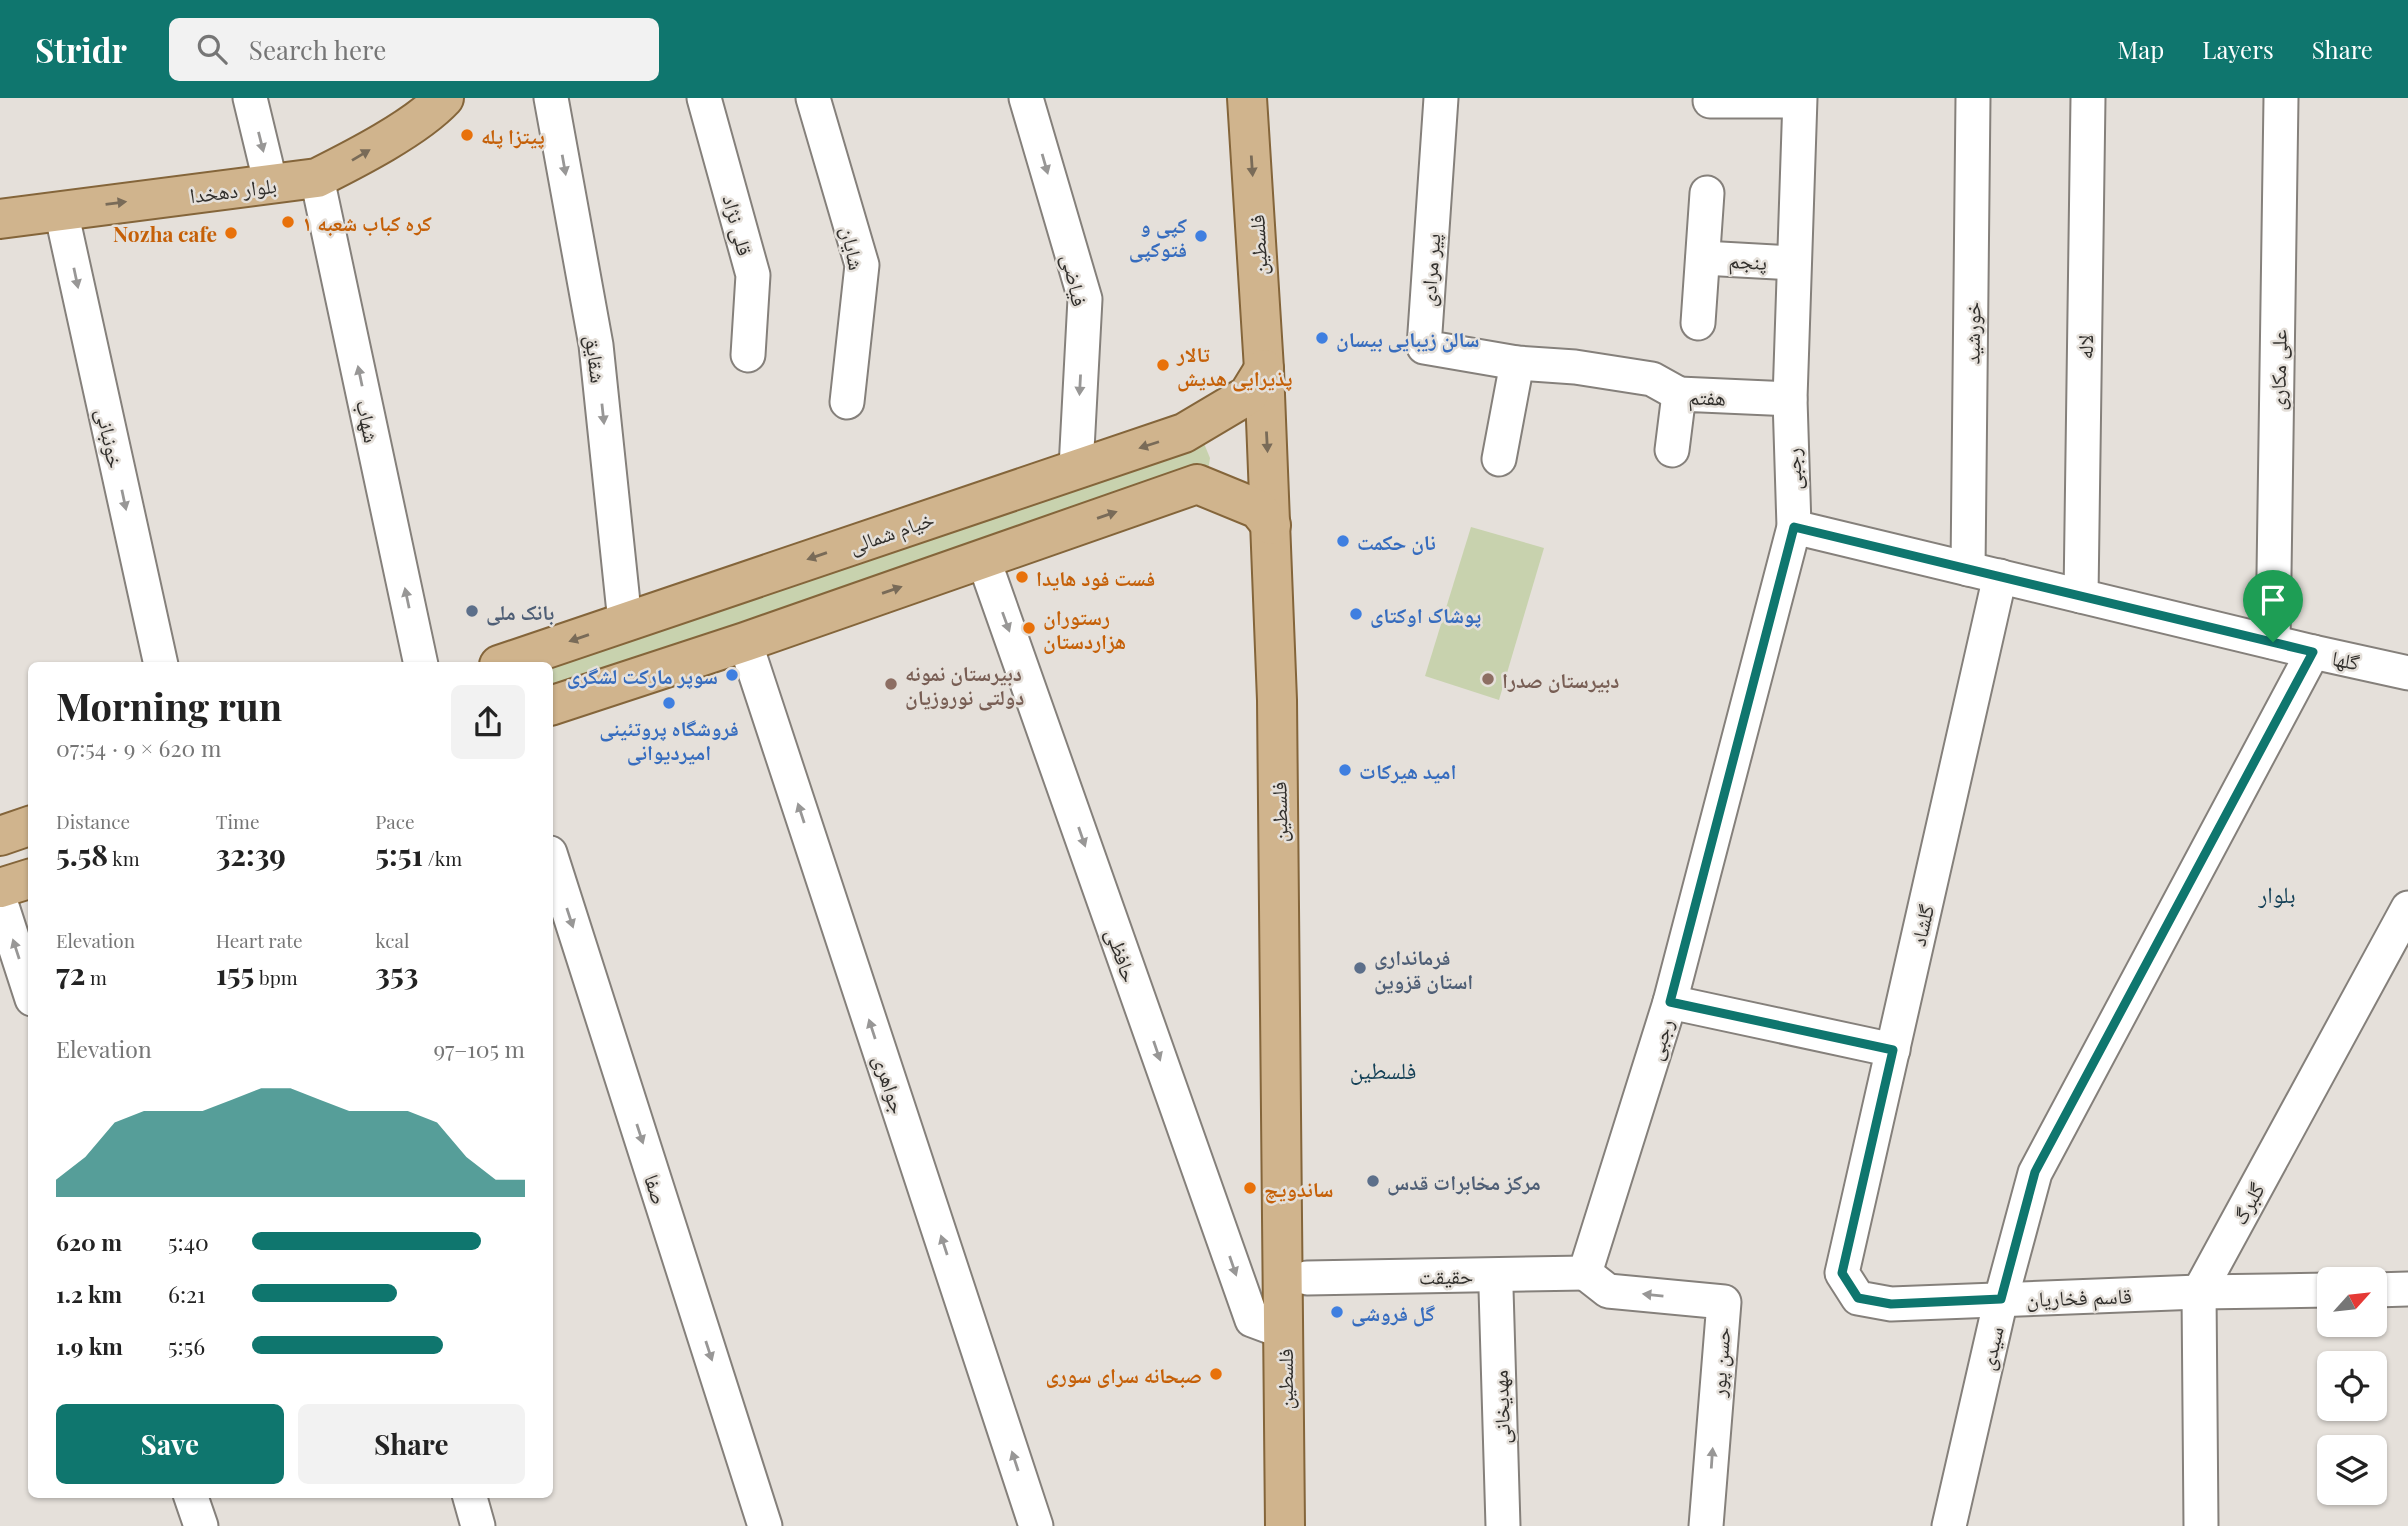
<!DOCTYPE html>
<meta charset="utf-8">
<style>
body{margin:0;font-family:"Playfair Display","Noto Naskh Arabic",serif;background:#f2f2f2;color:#222;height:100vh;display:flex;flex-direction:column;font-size:26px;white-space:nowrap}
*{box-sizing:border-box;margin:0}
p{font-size:23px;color:#767676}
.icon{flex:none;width:38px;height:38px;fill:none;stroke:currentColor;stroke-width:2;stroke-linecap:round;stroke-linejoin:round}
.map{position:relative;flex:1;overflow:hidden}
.side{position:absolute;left:28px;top:564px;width:525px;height:836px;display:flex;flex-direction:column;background:#fff;border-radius:10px;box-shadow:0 2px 5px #0004}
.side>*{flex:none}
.needle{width:46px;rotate:63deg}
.fabs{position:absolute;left:2317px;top:1169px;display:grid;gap:14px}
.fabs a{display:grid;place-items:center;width:70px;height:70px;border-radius:10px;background:#fff;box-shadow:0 2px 5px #0004;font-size:35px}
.pin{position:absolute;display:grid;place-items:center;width:60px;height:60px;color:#fff;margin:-72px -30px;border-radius:50% 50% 50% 0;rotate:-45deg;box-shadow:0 0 7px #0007}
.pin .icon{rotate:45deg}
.round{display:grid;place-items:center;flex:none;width:74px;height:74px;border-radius:10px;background:#f2f2f2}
.overview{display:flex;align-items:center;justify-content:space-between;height:119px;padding:0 28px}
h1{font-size:38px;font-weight:700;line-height:52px}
.metrics{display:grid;grid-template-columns:repeat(3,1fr);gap:10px;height:119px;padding:7px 28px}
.metrics div{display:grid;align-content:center}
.metrics b{font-size:30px;font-weight:700}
.metrics small{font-size:19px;font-weight:400}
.metrics p{font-size:19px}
.chart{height:196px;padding:14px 28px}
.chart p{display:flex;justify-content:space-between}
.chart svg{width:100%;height:126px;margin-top:7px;fill:#0f766e;opacity:.7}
.action{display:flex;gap:14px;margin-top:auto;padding:14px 28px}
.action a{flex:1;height:80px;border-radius:10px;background:#0f766e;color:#fff;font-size:28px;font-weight:700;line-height:80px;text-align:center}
.action a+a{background:#f2f2f2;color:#222}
ul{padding:0 28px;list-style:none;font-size:23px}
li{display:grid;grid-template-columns:112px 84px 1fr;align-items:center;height:52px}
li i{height:18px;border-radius:9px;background:#0f766e}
header{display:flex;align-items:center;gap:42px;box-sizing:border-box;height:98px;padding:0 35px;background:#0f766e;color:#fff}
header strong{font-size:33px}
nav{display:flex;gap:38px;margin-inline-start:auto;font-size:24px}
.search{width:490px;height:63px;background:#f2f2f2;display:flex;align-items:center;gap:18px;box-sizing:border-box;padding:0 24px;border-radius:10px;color:#767676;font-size:26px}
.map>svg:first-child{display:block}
.green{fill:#c8d2ae}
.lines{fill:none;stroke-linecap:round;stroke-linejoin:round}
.minor-casing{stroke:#85807b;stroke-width:37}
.major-casing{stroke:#84653a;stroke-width:42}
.minor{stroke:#fff;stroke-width:33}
.major{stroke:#d0b48d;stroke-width:38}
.oneway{fill:#989796}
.oneway2{fill:#796b58}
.route-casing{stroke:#fff;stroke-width:14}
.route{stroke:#0f766e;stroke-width:9}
.food-dot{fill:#e8710a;stroke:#e5e0da;stroke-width:2.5}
.shop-dot{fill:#3f7fe0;stroke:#e5e0da;stroke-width:2.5}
.service-dot{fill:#5c6f8a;stroke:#e5e0da;stroke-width:2.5}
.education-dot{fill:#8d6e63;stroke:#e5e0da;stroke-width:2.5}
.labels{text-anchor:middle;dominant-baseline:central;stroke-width:5;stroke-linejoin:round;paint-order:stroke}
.food-label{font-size:21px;font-weight:bold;fill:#c56008;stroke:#e5e0da;text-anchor:start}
.street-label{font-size:21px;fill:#312f2c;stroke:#e5e0da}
.shop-label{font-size:21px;font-weight:bold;fill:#366cbe;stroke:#e5e0da;text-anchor:start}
.service-label{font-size:21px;font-weight:bold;fill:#4e5e75;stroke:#e5e0da;text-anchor:start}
.education-label{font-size:21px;font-weight:bold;fill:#785e54;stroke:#e5e0da;text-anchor:start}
.neighbourhood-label{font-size:23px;fill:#154157;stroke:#e5e0da}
</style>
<header>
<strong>Stridr</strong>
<div class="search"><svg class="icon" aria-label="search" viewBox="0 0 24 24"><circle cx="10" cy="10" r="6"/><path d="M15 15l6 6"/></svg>Search here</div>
<nav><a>Map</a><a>Layers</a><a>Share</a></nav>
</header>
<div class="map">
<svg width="2408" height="1428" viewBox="0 0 2408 1428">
<rect width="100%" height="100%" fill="#e5e0da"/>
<g class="green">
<path d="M1203,343L1210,360L1208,373L550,608V567Z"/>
<path d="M1471,429L1544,450L1499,602L1425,578Z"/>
</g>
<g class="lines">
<g class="minor-casing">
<g id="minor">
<path d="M250,0L271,87"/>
<path d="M551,0L596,247L625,524"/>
<path d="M704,0L753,177L748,257"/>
<path d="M813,0L862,167L847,304"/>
<path d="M1026,0L1085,201L1076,370"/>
<path d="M1441,0L1424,249L1517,265L1575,269L1652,281L1679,296"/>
<path d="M1710,3H1799"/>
<path d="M317,80L421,567"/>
<path d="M61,113L161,567"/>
<path d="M1703,160L1793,165"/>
<path d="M1698,225L1707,95"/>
<path d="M1672,352L1679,296L1790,301"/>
<path d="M1499,361L1517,265"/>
<path d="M1794,429L2313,554L2408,575"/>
<path d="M983,460L1252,1222L1284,1234"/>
<path d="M1968,471L1973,0"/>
<path d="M2000,478L1842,1175L1858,1200L1891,1206L2199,1194L2329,1192"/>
<path d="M2081,498L2088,0"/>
<path d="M745,544L1036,1428"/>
<path d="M2273,544L2281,0"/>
<path d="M550,755L765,1428"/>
<path d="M0,802L32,901"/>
<path d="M1670,904L1893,952"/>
<path d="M1585,1175L1670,904L1794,429L1790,301L1800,0"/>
<path d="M1585,1175L1608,1193L1724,1204L1706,1428"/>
<path d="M1307,1180L1585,1175"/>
<path d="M1496,1191L1503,1428"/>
<path d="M2375,1192L2408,1191"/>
<path d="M190,1396L201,1428"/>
<path d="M469,1396L478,1428"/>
<path d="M1949,1428L2001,1201L2035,1075L2313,554"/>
<path d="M2201,1428L2199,1194L2408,810"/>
</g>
</g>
<g class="major-casing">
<g id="major">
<path d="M1247,0L1264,271L1277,602L1285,1428"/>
<path d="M0,121L317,80C355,61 416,30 444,0"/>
<path d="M499,567L1184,335L1248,297L1264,271"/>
<path d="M550,608L745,544L1197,386L1258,411L1271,427"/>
<path d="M0,738L32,727"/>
<path d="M0,790L32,780"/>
</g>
</g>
<use href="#minor" class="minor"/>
<use href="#major" class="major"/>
</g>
<defs><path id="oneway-solid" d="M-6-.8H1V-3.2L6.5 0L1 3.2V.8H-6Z" transform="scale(1.75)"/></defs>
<g class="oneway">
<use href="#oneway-solid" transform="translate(261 44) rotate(76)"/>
<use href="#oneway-solid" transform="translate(1045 66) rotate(74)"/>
<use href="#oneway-solid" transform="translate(564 67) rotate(80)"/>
<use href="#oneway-solid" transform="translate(76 180) rotate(78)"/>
<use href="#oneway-solid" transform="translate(360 278) rotate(-102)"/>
<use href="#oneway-solid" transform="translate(1080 287) rotate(93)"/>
<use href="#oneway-solid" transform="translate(603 316) rotate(84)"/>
<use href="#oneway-solid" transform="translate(124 402) rotate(78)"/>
<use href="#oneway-solid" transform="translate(407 500) rotate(-102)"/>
<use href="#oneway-solid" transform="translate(1006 524) rotate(70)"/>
<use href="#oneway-solid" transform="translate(801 715) rotate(-108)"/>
<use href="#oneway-solid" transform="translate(1082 739) rotate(71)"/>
<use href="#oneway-solid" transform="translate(570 820) rotate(72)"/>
<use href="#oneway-solid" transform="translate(16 851) rotate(-108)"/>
<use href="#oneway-solid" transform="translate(872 931) rotate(-108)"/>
<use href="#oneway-solid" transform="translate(1157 953) rotate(71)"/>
<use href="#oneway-solid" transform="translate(640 1036) rotate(72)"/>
<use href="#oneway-solid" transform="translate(944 1147) rotate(-108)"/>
<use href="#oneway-solid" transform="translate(1233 1168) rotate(71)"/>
<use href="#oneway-solid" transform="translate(1653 1197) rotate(-174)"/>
<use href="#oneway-solid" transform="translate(709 1253) rotate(72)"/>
<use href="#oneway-solid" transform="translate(1712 1360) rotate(-86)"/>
<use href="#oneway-solid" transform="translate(1015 1363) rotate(-108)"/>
</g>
<g class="oneway2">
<use href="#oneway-solid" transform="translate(361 57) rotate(-31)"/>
<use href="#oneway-solid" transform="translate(1252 68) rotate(86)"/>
<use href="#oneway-solid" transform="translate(116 105) rotate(-7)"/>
<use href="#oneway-solid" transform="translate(1267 344) rotate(87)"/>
<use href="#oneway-solid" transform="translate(1149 347) rotate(162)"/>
<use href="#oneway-solid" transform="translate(1107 417) rotate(-19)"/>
<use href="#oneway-solid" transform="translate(817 458) rotate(161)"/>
<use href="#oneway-solid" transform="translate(892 492) rotate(-19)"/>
<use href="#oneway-solid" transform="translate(579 540) rotate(161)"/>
</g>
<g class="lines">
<g class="route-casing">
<path id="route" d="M1794,429L2313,554L2035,1074L2001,1201L1891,1206L1858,1200L1842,1175L1893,952L1670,904Z"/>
</g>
<use href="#route" class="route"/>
</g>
<g class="food-dot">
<circle cx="467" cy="37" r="7"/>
<circle cx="288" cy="124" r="7"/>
<circle cx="231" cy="135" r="7"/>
<circle cx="1163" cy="267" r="7"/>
<circle cx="1022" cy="479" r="7"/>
<circle cx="1029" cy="530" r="7"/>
<circle cx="1250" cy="1090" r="7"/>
<circle cx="1216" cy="1276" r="7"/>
</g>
<g class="shop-dot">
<circle cx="1201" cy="138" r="7"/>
<circle cx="1322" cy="240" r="7"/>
<circle cx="1343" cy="443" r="7"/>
<circle cx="1356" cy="516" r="7"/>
<circle cx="732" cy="577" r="7"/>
<circle cx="669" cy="605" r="7"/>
<circle cx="1345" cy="672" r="7"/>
<circle cx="1337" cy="1214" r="7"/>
</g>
<g class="service-dot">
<circle cx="472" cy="513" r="7"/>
<circle cx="1360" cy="870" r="7"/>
<circle cx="1373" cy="1083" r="7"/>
</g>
<g class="education-dot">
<circle cx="1488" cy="581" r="7"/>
<circle cx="891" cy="586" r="7"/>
</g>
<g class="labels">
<g class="food-label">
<text x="481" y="37">پیتزا پله</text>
<text x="302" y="124">کره کباب شعبه ۱</text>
<text x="217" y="135" text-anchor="end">Nozha cafe</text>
<text x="1177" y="255">تالار<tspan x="1177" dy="24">پذیرایی هدیش</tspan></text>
<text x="1036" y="479">فست فود هایدا</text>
<text x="1043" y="518">رستوران<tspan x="1043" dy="24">هزاردستان</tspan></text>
<text x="1264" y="1090">ساندویچ</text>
<text x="1202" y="1276" text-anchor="end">صبحانه سرای سوری</text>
</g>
<g class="street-label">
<text transform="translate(233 91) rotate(-7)">بلوار دهخدا</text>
<text transform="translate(739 127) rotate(75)">قلی نژاد</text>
<text transform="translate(1257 147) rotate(-93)">فلسطین</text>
<text transform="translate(854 150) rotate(79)">شایان</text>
<text transform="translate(1748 162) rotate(3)">پنجم</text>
<text transform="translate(1429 172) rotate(-86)">پیر مرادی</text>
<text transform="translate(1076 182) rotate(78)">فیاضی</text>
<text transform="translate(1971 235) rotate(-89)">خورشید</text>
<text transform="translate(2084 249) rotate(-89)">لاله</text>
<text transform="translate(597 261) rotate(83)">شقایق</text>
<text transform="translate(2277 272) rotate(-89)">علی مکاری</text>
<text transform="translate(1707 298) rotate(1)">هفتم</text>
<text transform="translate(369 323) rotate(78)">شهاب</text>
<text transform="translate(111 340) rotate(78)">خونبانی</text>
<text transform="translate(1792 371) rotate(-92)">رجبی</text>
<text transform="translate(891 433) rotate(-19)">خیام شمالی</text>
<text transform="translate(2346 561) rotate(12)">گلها</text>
<text transform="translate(1278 714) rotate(-91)">فلسطین</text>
<text transform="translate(1921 827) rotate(-77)">گلشاد</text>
<text transform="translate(1123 857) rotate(71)">حافظی</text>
<text transform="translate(1659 941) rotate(-72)">رجبی</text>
<text transform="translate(891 986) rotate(72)">جواهری</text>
<text transform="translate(657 1091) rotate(72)">صفا</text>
<text transform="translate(2247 1105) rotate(-61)">گلبرگ</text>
<text transform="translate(1446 1177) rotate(-1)">حقیقت</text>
<text transform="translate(2079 1198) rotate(-2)">قاسم فخاریان</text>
<text transform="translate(1990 1250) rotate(-77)">سیدی</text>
<text transform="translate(1719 1264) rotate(-86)">حسن پور</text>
<text transform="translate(1284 1281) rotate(-90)">فلسطین</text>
<text transform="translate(1500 1309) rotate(-92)">مهدیخانی</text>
</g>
<g class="shop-label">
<text x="1187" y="126" text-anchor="end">کپی و<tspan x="1187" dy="24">فتوکپی</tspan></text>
<text x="1336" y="240">سالن زیبایی بیسان</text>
<text x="1357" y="443">نان حکمت</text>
<text x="1370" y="516">پوشاک اوکتای</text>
<text x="718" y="577" text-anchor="end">سوپر مارکت لشگری</text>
<text x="669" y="629" text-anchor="middle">فروشگاه پروتئینی<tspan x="669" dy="24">امیردیوانی</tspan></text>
<text x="1359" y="672">امید هیرکات</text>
<text x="1351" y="1214">گل فروشی</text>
</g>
<g class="service-label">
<text x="486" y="513">بانک ملی</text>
<text x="1374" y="858">فرمانداری<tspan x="1374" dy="24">استان قزوین</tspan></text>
<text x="1387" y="1083">مرکز مخابرات قدس</text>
</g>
<g class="education-label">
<text x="905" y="574">دبیرستان نمونه<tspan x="905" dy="24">دولتی نوروزیان</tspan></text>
<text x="1502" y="581">دبیرستان صدرا</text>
</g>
<g class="neighbourhood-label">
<text x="2277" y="795">بلوار</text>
<text x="1383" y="971">فلسطین</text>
</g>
</g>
</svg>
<div class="fabs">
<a><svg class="needle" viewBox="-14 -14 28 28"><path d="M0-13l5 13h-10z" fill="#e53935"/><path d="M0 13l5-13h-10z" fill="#767676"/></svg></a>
<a><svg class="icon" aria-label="locate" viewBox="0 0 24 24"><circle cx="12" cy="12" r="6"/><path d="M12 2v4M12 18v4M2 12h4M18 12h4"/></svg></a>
<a><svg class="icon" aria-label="layers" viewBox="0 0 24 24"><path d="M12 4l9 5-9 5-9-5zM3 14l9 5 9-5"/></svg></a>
</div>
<div class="pin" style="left:2273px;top:544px;background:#1e9e55"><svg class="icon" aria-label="arrive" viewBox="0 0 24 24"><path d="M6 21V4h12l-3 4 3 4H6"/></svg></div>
<section class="side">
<div class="overview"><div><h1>Morning run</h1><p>07:54 · 9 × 620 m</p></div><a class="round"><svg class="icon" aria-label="share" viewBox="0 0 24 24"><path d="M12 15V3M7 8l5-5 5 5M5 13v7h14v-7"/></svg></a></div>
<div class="metrics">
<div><p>Distance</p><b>5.58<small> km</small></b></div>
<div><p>Time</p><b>32:39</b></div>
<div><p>Pace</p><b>5:51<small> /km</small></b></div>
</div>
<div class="metrics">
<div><p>Elevation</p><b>72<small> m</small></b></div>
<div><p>Heart rate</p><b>155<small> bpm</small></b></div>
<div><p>kcal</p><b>353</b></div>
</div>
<div class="chart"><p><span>Elevation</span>97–105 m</p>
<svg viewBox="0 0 160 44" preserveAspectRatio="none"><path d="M0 44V38L10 30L20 18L30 14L40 14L50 14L60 10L70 6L80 6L90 10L100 14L110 14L120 14L130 18L140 30L150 38L160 38V44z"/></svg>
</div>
<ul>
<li><b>620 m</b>5:40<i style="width:84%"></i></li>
<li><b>1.2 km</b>6:21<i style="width:53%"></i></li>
<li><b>1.9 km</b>5:56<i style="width:70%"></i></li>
</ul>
<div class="action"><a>Save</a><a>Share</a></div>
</section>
</div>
